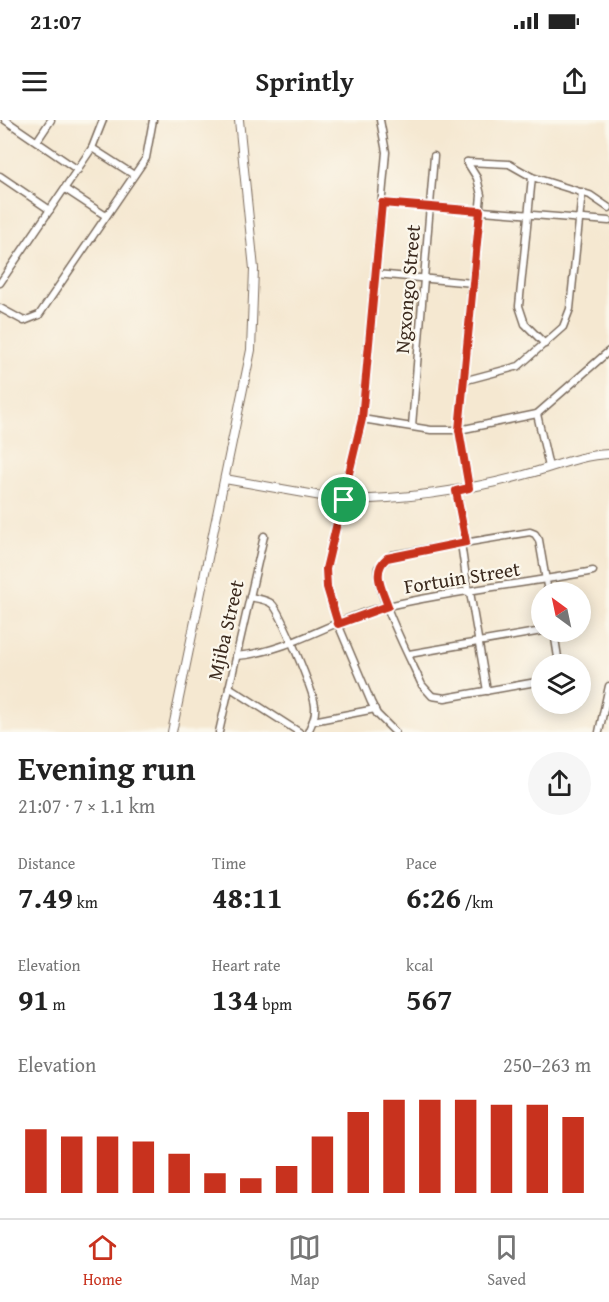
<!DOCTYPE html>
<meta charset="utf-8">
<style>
body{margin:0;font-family:"Gentium Book Plus",serif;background:#f6f6f6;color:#222;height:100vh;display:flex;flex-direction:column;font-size:22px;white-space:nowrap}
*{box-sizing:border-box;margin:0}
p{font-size:20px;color:#767676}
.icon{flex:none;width:33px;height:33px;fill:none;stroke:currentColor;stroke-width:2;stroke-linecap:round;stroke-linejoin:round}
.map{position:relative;height:612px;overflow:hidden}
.drawer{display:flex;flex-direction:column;background:#fff;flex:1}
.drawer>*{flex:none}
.needle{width:39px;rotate:327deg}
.fabs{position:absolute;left:531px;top:462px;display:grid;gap:12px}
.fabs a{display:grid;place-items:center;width:60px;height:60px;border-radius:50%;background:#fff;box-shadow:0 3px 15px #0003;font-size:30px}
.pin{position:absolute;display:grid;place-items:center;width:51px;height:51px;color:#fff;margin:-26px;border:3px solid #fff;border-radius:50%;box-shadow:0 2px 6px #0007}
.round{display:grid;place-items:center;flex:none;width:63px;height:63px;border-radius:32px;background:#f6f6f6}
.headline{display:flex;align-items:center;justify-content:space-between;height:102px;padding:0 18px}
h1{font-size:33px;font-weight:700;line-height:45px}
.metrics{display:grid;grid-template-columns:repeat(3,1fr);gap:9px;height:102px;padding:6px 18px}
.metrics div{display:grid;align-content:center}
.metrics b{font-size:30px;font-weight:700}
.metrics small{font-size:16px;font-weight:400}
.metrics p{font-size:16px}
.chart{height:168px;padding:12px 18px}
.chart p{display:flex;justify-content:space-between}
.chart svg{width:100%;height:108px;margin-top:6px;stroke:#c8321e;stroke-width:6}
.status{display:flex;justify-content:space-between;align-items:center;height:42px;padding:0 30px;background:#fff;direction:ltr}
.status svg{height:16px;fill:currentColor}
header{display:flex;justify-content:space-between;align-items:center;height:78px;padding:0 18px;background:#fff;font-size:27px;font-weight:700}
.tabs{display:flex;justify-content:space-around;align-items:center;height:84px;border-top:2px solid #e0e0e0;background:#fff;font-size:16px;color:#767676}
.tabs a{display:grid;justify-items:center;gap:3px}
.tabs .active{color:#c8321e}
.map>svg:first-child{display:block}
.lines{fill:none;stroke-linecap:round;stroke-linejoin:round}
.minor-casing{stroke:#7c6c5d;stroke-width:9}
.tertiary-casing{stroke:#7c6c5d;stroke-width:10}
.minor{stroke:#fff;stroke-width:6}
.tertiary{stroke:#fff;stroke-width:8}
.route-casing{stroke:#fff;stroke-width:12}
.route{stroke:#c8321e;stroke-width:8}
.labels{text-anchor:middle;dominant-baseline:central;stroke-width:4.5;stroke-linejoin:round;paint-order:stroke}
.street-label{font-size:20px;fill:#3b2a1e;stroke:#fbf7ec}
</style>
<div class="status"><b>21:07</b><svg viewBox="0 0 49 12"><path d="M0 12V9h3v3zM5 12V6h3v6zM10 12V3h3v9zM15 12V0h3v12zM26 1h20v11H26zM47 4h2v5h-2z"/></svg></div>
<header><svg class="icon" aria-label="menu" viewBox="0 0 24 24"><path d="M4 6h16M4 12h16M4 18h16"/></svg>Sprintly<svg class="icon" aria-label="share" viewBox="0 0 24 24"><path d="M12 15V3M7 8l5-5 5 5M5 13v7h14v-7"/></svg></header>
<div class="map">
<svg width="609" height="612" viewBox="0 0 609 612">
<rect width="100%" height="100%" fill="#fbf7ec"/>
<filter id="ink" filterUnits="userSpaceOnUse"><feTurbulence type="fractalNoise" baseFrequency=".0167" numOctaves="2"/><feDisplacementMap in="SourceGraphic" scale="12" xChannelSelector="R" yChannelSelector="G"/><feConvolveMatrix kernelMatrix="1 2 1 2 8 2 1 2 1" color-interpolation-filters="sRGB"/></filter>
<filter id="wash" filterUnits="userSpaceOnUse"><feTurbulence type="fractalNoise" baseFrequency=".008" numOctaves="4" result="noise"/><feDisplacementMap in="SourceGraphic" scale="24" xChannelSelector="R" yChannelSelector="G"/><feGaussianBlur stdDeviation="1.35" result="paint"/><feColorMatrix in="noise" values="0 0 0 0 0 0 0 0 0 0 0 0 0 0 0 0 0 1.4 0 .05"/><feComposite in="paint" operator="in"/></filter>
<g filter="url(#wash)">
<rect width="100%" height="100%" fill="#f5e8d1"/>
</g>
<g filter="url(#ink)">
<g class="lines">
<g class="minor-casing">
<g id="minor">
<path d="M5,0L78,50"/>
<path d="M380,0L386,32L362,299L326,449L327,467L338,504L371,582L377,594L395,612"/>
<path d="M37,21L51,0"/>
<path d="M92,28L134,55"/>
<path d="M467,42L477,58L481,75L459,310L469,368"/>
<path d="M467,42L509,44L532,57L590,75L609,88"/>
<path d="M0,56L50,90"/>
<path d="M532,57L519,186L525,204L545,224"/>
<path d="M65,69L106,96"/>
<path d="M383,83L609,101"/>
<path d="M376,154L473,163"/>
<path d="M0,163L92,28L103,0"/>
<path d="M0,188L24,201L39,195L146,38L153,0"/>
<path d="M463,261L519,246L563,207L570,189L582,72"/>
<path d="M537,294L549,347"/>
<path d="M362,299L431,310H459L537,294L609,231"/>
<path d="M412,306L434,36"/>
<path d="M456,371L466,422"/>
<path d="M461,423L468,472"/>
<path d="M470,472L487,571"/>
<path d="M250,477C257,479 266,479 272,484C280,490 314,573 315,586C316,596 312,603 308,612"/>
<path d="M554,512L559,544"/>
<path d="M409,534L542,511"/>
<path d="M236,536C291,532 335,497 388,486C456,470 525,464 593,451"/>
<path d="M542,561L445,578L432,576L422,565C411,540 375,472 378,448L392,435L530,412L535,414L539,420L548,472"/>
<path d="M229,567L299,612"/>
<path d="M313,601L375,589"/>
<path d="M219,612L264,416"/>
<path d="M599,612L609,566"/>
</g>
</g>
<g class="tertiary-casing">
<g id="tertiary">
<path d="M225,359L344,380C405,379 465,371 524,355C552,348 579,335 609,334"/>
<path d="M172,612L251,230L254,149L239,0"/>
</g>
</g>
<use href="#minor" class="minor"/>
<use href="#tertiary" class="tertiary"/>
</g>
</g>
<g class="lines" filter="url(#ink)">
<g class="route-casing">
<path id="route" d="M382,83L480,91L459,310L469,368L456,371L466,422L387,438C371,451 382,469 388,486L338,504L327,467L326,449L362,299Z"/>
</g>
<use href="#route" class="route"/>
</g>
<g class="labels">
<g class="street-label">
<text transform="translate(407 169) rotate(-85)">Ngxongo Street</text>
<text transform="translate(462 457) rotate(-9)">Fortuin Street</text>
<text transform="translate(225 510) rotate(-77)">Mjiba Street</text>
</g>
</g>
</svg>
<div class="fabs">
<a><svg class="needle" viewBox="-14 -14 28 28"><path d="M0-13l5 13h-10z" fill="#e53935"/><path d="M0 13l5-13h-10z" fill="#767676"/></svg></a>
<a><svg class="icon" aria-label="layers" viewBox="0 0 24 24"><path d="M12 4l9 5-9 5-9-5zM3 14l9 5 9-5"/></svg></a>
</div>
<div class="pin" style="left:344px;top:380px;background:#1e9e55"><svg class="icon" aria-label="arrive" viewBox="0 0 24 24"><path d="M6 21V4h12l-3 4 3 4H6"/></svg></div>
</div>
<section class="drawer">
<div class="headline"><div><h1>Evening run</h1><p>21:07 · 7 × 1.1 km</p></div><a class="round"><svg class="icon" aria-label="share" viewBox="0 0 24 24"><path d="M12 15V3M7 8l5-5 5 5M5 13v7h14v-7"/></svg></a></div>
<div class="metrics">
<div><p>Distance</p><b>7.49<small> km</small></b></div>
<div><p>Time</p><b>48:11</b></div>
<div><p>Pace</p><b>6:26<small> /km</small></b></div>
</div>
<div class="metrics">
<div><p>Elevation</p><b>91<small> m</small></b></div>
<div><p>Heart rate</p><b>134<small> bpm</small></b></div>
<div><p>kcal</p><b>567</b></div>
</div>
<div class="chart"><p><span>Elevation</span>250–263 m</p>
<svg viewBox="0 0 160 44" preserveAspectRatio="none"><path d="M5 44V18M15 44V21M25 44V21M35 44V23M45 44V28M55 44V36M65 44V38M75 44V33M85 44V21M95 44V11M105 44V6M115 44V6M125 44V6M135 44V8M145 44V8M155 44V13"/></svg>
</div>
</section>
<nav class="tabs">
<a class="active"><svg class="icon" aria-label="home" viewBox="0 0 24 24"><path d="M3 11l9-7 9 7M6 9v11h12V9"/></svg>Home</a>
<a><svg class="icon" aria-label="map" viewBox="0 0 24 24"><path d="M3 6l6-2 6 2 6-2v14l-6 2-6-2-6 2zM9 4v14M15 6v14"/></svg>Map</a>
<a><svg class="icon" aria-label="saved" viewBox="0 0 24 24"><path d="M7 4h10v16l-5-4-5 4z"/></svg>Saved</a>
</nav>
